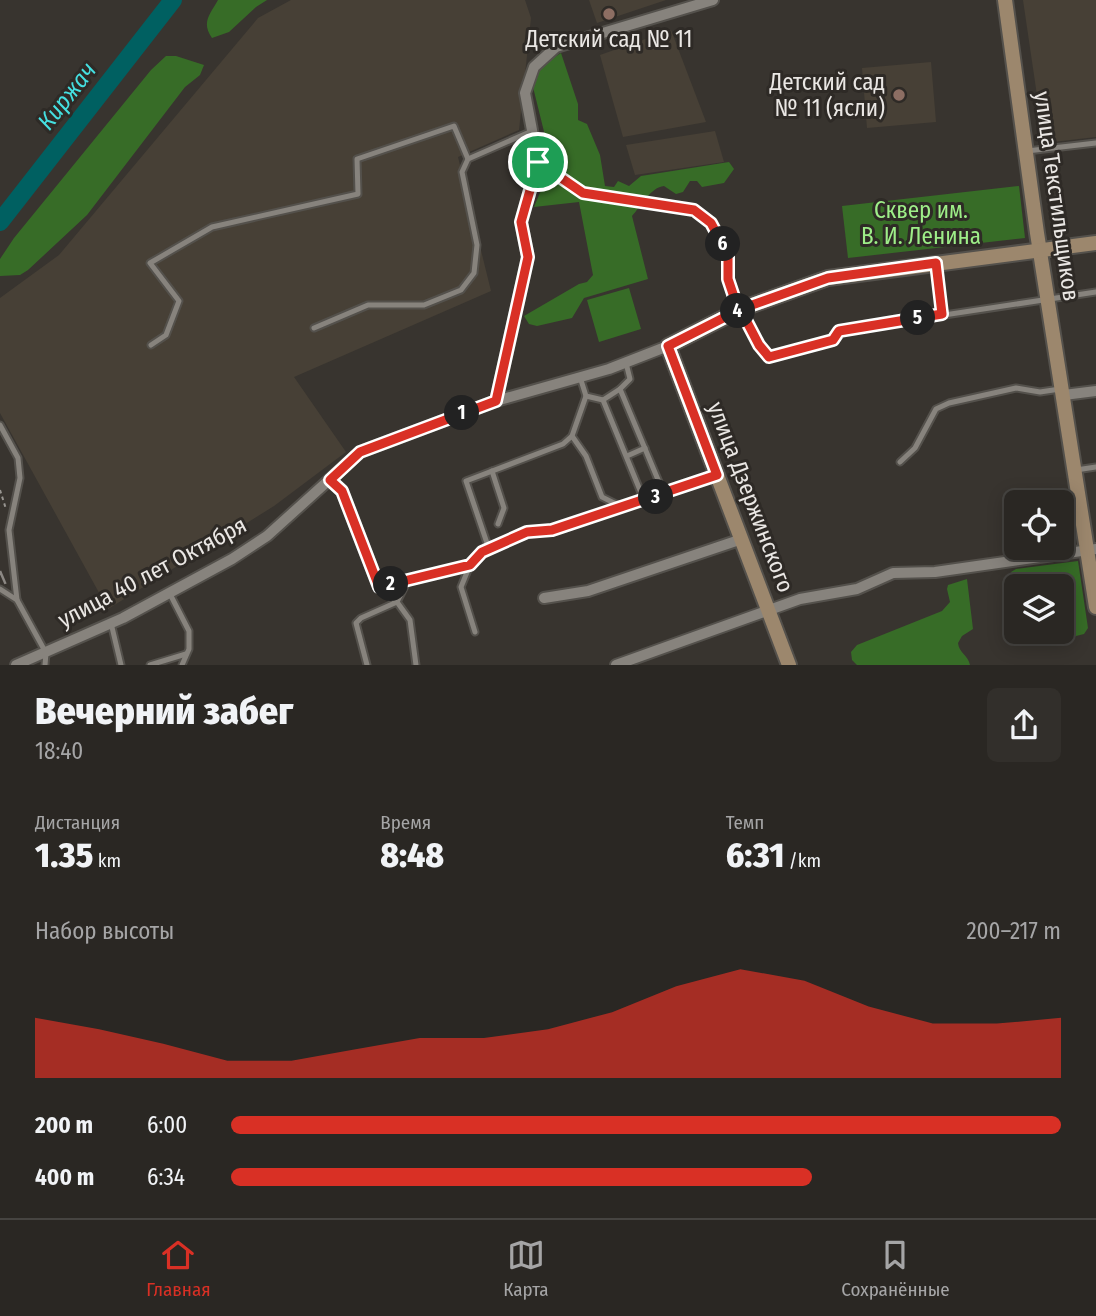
<!DOCTYPE html>
<html lang="ru">
<meta charset="utf-8">
<style>
body{margin:0;font-family:"Fira Sans Condensed",sans-serif;background:#322f2b;color:#f1f3f6;height:100vh;display:flex;flex-direction:column;font-size:26px;white-space:nowrap}
*{box-sizing:border-box;margin:0}
p{font-size:23px;color:#a5a5a6}
.icon{flex:none;width:38px;height:38px;fill:none;stroke:currentColor;stroke-width:2;stroke-linecap:round;stroke-linejoin:round}
.map{position:relative;height:665px;overflow:hidden}
.panel{display:flex;flex-direction:column;background:#2a2723;flex:1}
.panel>*{flex:none}
.buttons{position:absolute;left:1004px;top:490px;display:grid;gap:14px}
.buttons a{display:grid;place-items:center;width:70px;height:70px;border-radius:10px;background:#2a2723;box-shadow:0 4px 18px #0003,0 0 0 2px #464441;font-size:35px}
.pin{position:absolute;display:grid;place-items:center;width:60px;height:60px;color:#fff;margin:-30px;border:4px solid #fff;border-radius:50%;box-shadow:0 2px 7px #0007}
.km{position:absolute;width:35px;height:35px;margin:-18px;border-radius:50%;background:#222;color:#fff;font-size:19px;line-height:35px;text-align:center}
.round{display:grid;place-items:center;flex:none;width:74px;height:74px;border-radius:10px;background:#322f2b}
.headline{display:flex;align-items:center;justify-content:space-between;height:119px;padding:0 35px}
h1{font-size:38px;font-weight:800;line-height:52px}
.metrics{display:grid;grid-template-columns:repeat(3,1fr);gap:10px;height:119px;padding:7px 35px}
.metrics div{display:grid;align-content:center}
.metrics b{font-size:35px;font-weight:800}
.metrics small{font-size:19px;font-weight:400}
.metrics p{font-size:19px}
.chart{height:196px;padding:14px 35px}
.chart p{display:flex;justify-content:space-between}
.chart svg{width:100%;height:126px;margin-top:7px;fill:#d93025;opacity:.7}
ul{padding:0 35px;list-style:none;font-size:23px}
li{display:grid;grid-template-columns:112px 84px 1fr;align-items:center;height:52px}
li i{height:18px;border-radius:9px;background:#d93025}
.tabs{display:flex;justify-content:space-around;align-items:center;height:98px;border-top:2px solid #464441;background:#2a2723;font-size:19px;color:#a5a5a6}
.tabs a{display:grid;justify-items:center;gap:4px}
.tabs .active{color:#d93025}
.map>svg:first-child{display:block}
.built{fill:#474036}
.green{fill:#376c27}
.lines{fill:none;stroke-linecap:round;stroke-linejoin:round}
.river{stroke:#006061;stroke-width:18}
.lane-casing{stroke:#54514c;stroke-width:9}
.street-casing{stroke:#54514c;stroke-width:14}
.secondary-casing{stroke:#54514c;stroke-width:18}
.path{stroke:#989591;stroke-width:2;stroke-dasharray:3.5 3.5;stroke-linecap:butt}
.lane{stroke:#87837d;stroke-width:5}
.street{stroke:#87837d;stroke-width:10}
.secondary{stroke:#9c876d;stroke-width:14}
.rail{stroke:#8c8884;stroke-width:2.5;stroke-dasharray:14 7;stroke-linecap:butt}
.route-casing{stroke:#fff;stroke-width:14}
.route{stroke:#d93025;stroke-width:9}
.education-dot{fill:#8d6e63;stroke:#2e2a26;stroke-width:2.5}
.labels{text-anchor:middle;dominant-baseline:central;stroke-width:6;stroke-linejoin:round;paint-order:stroke}
.poi-label{font-size:23px;fill:#eae7e4;stroke:#2e2a26}
.street-label{font-size:23px;fill:#eae7e4;stroke:#2e2a26}
.park-label{font-size:23px;fill:#9eee88;stroke:#2e2a26}
.water-label{font-size:24px;font-style:italic;fill:#45e0e1;stroke:#2e2a26}
</style>
<div class="map">
<svg width="1096" height="665" viewBox="0 0 1096 665">
<rect width="100%" height="100%" fill="#38342f"/>
<g class="built">
<path d="M291,0H525L531,18L519,130L458,157L491,291L294,377L346,452L274,506L108,609L0,413V298L59,255L258,18Z"/>
<path d="M589,0H666L597,23Z"/>
<path d="M1023,0H1096V137L1044,143Z"/>
<path d="M671,30L706,122L623,137L600,55Z"/>
<path d="M931,62L936,122L867,128L862,68Z"/>
<path d="M715,131L724,162L635,175L626,145Z"/>
</g>
<g class="green">
<path d="M218,0H267L256,7L229,32L212,38C201,23 210,14 218,0Z"/>
<path d="M561,53L578,104V120L587,124L600,155L605,186L614,187L618,181L629,186L641,176L729,162L734,169L724,183L702,187L697,181H690L683,192L676,194L664,186C651,187 641,206 632,216L648,279L584,298L572,318L537,326L529,324L524,316L579,284L587,282L593,275L579,202L534,207L547,176L553,168L532,83L539,67Z"/>
<path d="M166,56H176L204,65L200,75L185,87L87,215L28,270L20,275L0,276V259L14,238L151,70Z"/>
<path d="M1019,186L1025,238L848,258L842,206Z"/>
<path d="M629,288L641,329L599,342L587,300Z"/>
<path d="M1078,561L1088,628L1084,634L1056,641L1051,638L1049,632H1062V586H1043L1042,577L1036,574L1016,579L1011,572L1016,569Z"/>
<path d="M967,579L973,629L962,636L958,643C959,653 968,655 970,665H857L852,660L851,652L857,645L942,611L950,602L947,589L948,585Z"/>
</g>
<g class="lines">
<path class="river" d="M0,222L173,0"/>
<g class="lane-casing">
<g id="lane">
<path d="M1027,151L1096,143"/>
<path d="M538,162L583,193L694,210L711,223L728,255V279L734,297L759,345L769,357L833,340L839,331L1096,292"/>
<path d="M937,266L942,314"/>
<path d="M314,328L368,305H424L461,290L474,273L477,245L462,172L468,159L532,131"/>
<path d="M151,345L166,335L179,301L150,263L212,227L358,194L357,159L454,126L468,159"/>
<path d="M626,363L630,379L620,389L664,494"/>
<path d="M580,377L586,396L603,400L644,500"/>
<path d="M586,396L572,436L586,456L602,497L622,507"/>
<path d="M603,400L620,389"/>
<path d="M0,425L18,458L20,478L9,530L17,600"/>
<path d="M627,456L645,448"/>
<path d="M900,462L915,448L936,409L949,403L1016,388L1040,392L1060,389"/>
<path d="M1076,470L1096,467"/>
<path d="M492,471L504,508L498,524"/>
<path d="M489,549L466,481L563,444L572,436"/>
<path d="M379,587L397,602L410,620L416,665"/>
<path d="M379,587L407,582"/>
<path d="M0,589L17,600L46,653L45,665"/>
<path d="M170,594L189,631V649L182,665"/>
<path d="M111,623L121,665"/>
<path d="M475,632L461,587L470,565L482,552L527,532L552,529L714,476"/>
<path d="M150,665L186,654"/>
<path d="M367,665L356,623L361,618L397,602L407,582L470,565"/>
</g>
</g>
<g class="street-casing">
<g id="street">
<path d="M1064,395L1096,391"/>
<path d="M496,401L528,257L521,222L538,162L525,93L534,67L556,47L713,0"/>
<path d="M330,480L342,491L379,587"/>
<path d="M544,598L588,591L742,539"/>
<path d="M16,665L123,618L232,559L267,536L360,452L496,401L609,369L668,346"/>
<path d="M616,665L800,599L857,589L893,573L935,572L1096,549"/>
</g>
</g>
<g class="secondary-casing">
<g id="secondary">
<path d="M1005,0L1037,233L1096,607"/>
<path d="M789,665L668,346L741,309L828,278L1096,243"/>
</g>
</g>
<path class="path" d="M0,490L6,509"/>
<use href="#lane" class="lane"/>
<use href="#street" class="street"/>
<use href="#secondary" class="secondary"/>
<path class="rail" d="M0,571L6,585"/>
</g>
<g class="lines">
<g class="route-casing">
<path id="route" d="M538,162L521,222L528,257L496,401L360,452L330,480L342,491L379,587L470,565L482,552L527,532L552,530L717,475L668,346L741,309L828,278L936,263L942,314L839,331L833,340L769,357L759,345L734,297L728,279V255L711,223L694,210L583,193L538,162"/>
</g>
<use href="#route" class="route"/>
</g>
<g class="education-dot">
<circle cx="609" cy="14" r="7"/>
<circle cx="899" cy="95" r="7"/>
</g>
<g class="labels">
<g class="poi-label">
<text x="609" y="39">Детский сад № 11</text>
<text x="885" y="82" text-anchor="end">Детский сад<tspan x="885" dy="26">№ 11 (ясли)</tspan></text>
</g>
<g class="street-label">
<text transform="translate(1057 196) rotate(82)">улица Текстильщиков</text>
<text transform="translate(751 497) rotate(69)">улица Дзержинского</text>
<text transform="translate(152 572) rotate(-28)">улица 40 лет Октября</text>
</g>
<g class="park-label">
<text x="921" y="210">Сквер им.<tspan x="921" dy="26">В. И. Ленина</tspan></text>
</g>
<g class="water-label">
<text transform="translate(67 96) rotate(-52)">Киржач</text>
</g>
</g>
</svg>
<div class="buttons">
<a><svg class="icon" aria-label="locate" viewBox="0 0 24 24"><circle cx="12" cy="12" r="6"/><path d="M12 2v4M12 18v4M2 12h4M18 12h4"/></svg></a>
<a><svg class="icon" aria-label="layers" viewBox="0 0 24 24"><path d="M12 4l9 5-9 5-9-5zM3 14l9 5 9-5"/></svg></a>
</div>
<div class="pin" style="left:538px;top:162px;background:#1e9e55"><svg class="icon" aria-label="arrive" viewBox="0 0 24 24"><path d="M6 21V4h12l-3 4 3 4H6"/></svg></div>
<b class="km" style="left:462px;top:413px">1</b>
<b class="km" style="left:391px;top:584px">2</b>
<b class="km" style="left:656px;top:497px">3</b>
<b class="km" style="left:738px;top:311px">4</b>
<b class="km" style="left:918px;top:318px">5</b>
<b class="km" style="left:723px;top:244px">6</b>
</div>
<section class="panel">
<div class="headline"><div><h1>Вечерний забег</h1><p>18:40</p></div><a class="round"><svg class="icon" aria-label="share" viewBox="0 0 24 24"><path d="M12 15V3M7 8l5-5 5 5M5 13v7h14v-7"/></svg></a></div>
<div class="metrics">
<div><p>Дистанция</p><b>1.35<small> km</small></b></div>
<div><p>Время</p><b>8:48</b></div>
<div><p>Темп</p><b>6:31<small> /km</small></b></div>
</div>
<div class="chart"><p><span>Набор высоты</span>200–217 m</p>
<svg viewBox="0 0 160 44" preserveAspectRatio="none"><path d="M0 44V23L10 27L20 32L30 38L40 38L50 34L60 30L70 30L80 27L90 21L100 12L110 6L120 10L130 19L140 25L150 25L160 23V44z"/></svg>
</div>
<ul>
<li><b>200 m</b>6:00<i style="width:100%"></i></li>
<li><b>400 m</b>6:34<i style="width:70%"></i></li>
</ul>
</section>
<nav class="tabs">
<a class="active"><svg class="icon" aria-label="home" viewBox="0 0 24 24"><path d="M3 11l9-7 9 7M6 9v11h12V9"/></svg>Главная</a>
<a><svg class="icon" aria-label="map" viewBox="0 0 24 24"><path d="M3 6l6-2 6 2 6-2v14l-6 2-6-2-6 2zM9 4v14M15 6v14"/></svg>Карта</a>
<a><svg class="icon" aria-label="saved" viewBox="0 0 24 24"><path d="M7 4h10v16l-5-4-5 4z"/></svg>Сохранённые</a>
</nav>
